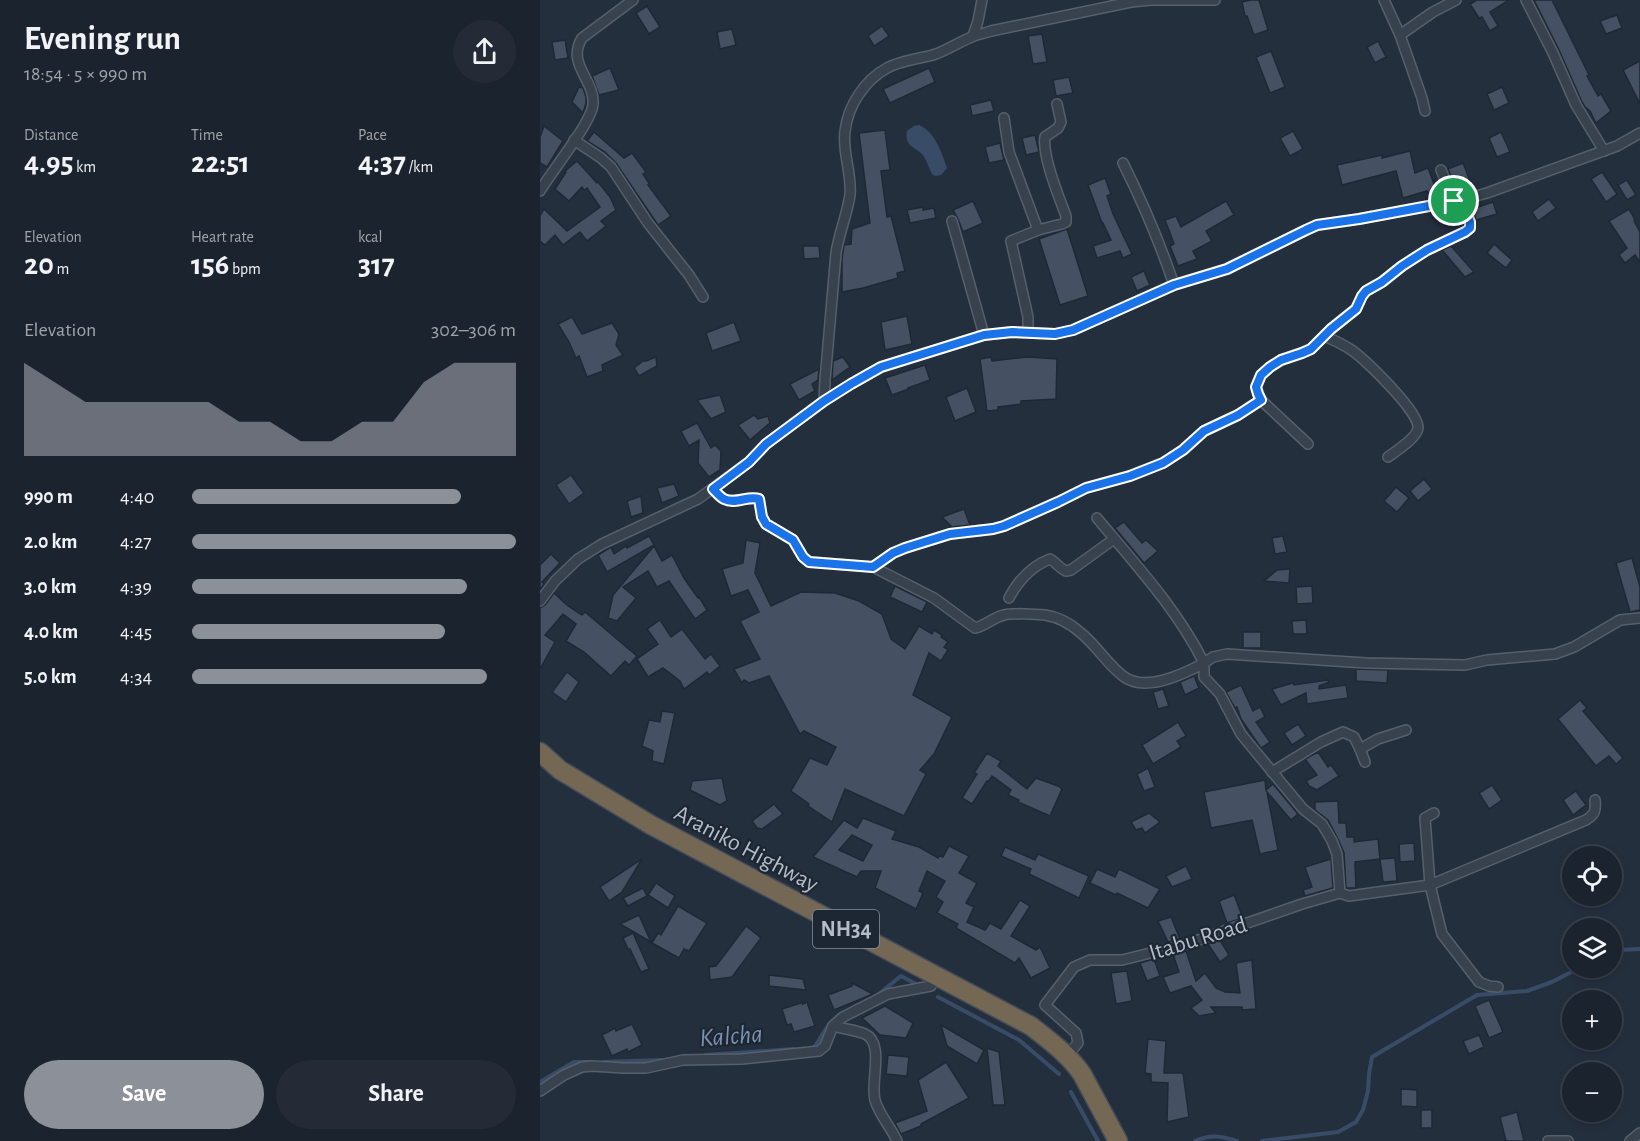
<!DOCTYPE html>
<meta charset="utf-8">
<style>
body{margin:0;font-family:"Alegreya Sans",sans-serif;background:#242b36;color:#f1f3f6;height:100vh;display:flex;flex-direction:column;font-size:22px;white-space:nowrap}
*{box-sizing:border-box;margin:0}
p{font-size:20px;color:#a0a4aa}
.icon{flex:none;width:33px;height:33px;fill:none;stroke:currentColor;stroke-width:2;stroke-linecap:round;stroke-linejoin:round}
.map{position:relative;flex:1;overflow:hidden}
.sheet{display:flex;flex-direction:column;background:#1b232e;width:540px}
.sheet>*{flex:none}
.buttons{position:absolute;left:1022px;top:846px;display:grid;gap:12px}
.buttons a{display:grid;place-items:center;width:60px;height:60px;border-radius:50%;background:#1b232e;box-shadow:0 3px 9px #0003,0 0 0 2px #39404a;font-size:30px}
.pin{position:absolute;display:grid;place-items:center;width:51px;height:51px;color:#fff;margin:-26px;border:3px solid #fff;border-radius:50%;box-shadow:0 2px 6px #0007}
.round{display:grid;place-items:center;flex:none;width:63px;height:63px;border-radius:32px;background:#242b36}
.overview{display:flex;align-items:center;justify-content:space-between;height:102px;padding:0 24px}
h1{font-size:33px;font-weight:600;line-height:45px}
.stats{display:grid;grid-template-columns:repeat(3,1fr);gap:9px;height:102px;padding:6px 24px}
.stats div{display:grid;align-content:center}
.stats b{font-size:30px;font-weight:600}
.stats small{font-size:16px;font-weight:400}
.stats p{font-size:16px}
.chart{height:168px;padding:12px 24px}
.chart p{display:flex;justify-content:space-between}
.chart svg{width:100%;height:108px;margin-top:6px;fill:#8c9099;opacity:.7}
.button{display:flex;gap:12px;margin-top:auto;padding:12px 24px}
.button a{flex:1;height:69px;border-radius:36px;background:#8c9099;color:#fff;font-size:24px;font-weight:600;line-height:69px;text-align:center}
.button a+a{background:#242b36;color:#f1f3f6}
ul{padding:0 24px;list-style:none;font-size:20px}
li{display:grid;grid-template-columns:96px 72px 1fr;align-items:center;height:45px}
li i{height:15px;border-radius:8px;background:#8c9099}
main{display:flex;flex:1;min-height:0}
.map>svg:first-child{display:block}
.water{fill:#394c67}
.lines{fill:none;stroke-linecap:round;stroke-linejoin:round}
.stream{stroke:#394c67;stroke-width:4}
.building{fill:#455162;stroke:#1f2835;stroke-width:1.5;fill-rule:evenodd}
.street-casing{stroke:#565f6c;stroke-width:12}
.highway-casing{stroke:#434c59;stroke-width:21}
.street{stroke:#38414e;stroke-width:9}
.highway{stroke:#746855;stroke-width:18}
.route-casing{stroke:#fff;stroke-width:12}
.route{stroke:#1a73e8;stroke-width:8}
.labels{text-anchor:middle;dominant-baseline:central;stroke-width:4.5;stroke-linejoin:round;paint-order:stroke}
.shield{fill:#1d2633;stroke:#878f9c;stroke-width:1.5}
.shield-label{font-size:22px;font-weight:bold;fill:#b4bcc9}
.street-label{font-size:24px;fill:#b4bcc9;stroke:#1d2633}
.water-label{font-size:26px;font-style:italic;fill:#7c92b1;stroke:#1d2633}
</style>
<main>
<section class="sheet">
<div class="overview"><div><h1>Evening run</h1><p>18:54 · 5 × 990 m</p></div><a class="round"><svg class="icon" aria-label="share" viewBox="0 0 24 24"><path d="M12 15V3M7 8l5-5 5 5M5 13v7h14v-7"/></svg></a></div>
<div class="stats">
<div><p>Distance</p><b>4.95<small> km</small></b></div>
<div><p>Time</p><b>22:51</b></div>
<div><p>Pace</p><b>4:37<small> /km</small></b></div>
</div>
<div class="stats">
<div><p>Elevation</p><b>20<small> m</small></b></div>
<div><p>Heart rate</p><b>156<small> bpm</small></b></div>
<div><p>kcal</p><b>317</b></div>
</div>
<div class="chart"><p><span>Elevation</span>302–306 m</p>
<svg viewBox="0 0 160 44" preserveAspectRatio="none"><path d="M0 44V6L10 14L20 22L30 22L40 22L50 22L60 22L70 30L80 30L90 38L100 38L110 30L120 30L130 14L140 6L150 6L160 6V44z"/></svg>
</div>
<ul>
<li><b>990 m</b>4:40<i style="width:83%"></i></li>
<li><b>2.0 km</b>4:27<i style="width:100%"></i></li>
<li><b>3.0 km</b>4:39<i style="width:85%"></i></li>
<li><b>4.0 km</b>4:45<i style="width:78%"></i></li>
<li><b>5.0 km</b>4:34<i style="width:91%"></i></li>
</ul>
<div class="button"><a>Save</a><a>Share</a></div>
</section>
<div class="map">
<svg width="1100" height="1141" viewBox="0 0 1100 1141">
<rect width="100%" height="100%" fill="#242f3e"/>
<path class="water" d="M379,125C395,132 402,153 407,168L401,175L395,176L392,174C389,168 387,161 383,155C375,146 364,147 367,131L374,126Z"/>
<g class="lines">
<g class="stream">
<path d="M1071,953L1079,950L1100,949"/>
<path d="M335,997L361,976L380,986"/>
<path d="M398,997L479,1040L519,1074"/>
<path d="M273,1049C282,1037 287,1022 301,1014"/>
<path d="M166,1055L254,1049"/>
<path d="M64,1062L122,1060"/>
<path d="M0,1082L34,1062H50"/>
<path d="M531,1092L558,1141"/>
<path d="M655,1141C670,1134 681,1136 697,1141"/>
<path d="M722,1141L798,1132L816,1122L823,1110L828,1091L829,1074L832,1057L937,995L987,991L1012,982L1039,968"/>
</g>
</g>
<g class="building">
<path d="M711,0H719L728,30L714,35L707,16H705L702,2Z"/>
<path d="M937,0H969L950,12L958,26L950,31L942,17L939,18L930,4Z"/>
<path d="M994,0H1012L1049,75L1047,76L1058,96L1061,94L1071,111L1056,123L1050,111L1045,107L1042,102L1019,50Z"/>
<path d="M107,6L120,27L109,34L96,13Z"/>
<path d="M1077,15L1082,28L1066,34L1060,21Z"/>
<path d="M342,26L349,36L334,46L328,36Z"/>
<path d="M192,29L196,45L180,49L177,32Z"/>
<path d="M502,34L507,62L493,64L488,36Z"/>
<path d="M25,40L28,58L15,60L12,42Z"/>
<path d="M838,41L846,57L835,63L827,47Z"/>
<path d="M731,51L745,87L730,93L716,57Z"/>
<path d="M1100,61V104L1083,70Z"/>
<path d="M70,68L79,90L59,95L52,76Z"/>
<path d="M389,68L395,82L350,103L343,89Z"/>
<path d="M529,77L533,93L516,96L513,80Z"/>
<path d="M39,87L43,88L46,97V103L43,113L32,102Z"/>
<path d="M962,87L969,103L954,110L947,94Z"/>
<path d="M451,100L454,111L432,116L430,105Z"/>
<path d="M4,126L23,141L7,167L0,163V137Z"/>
<path d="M345,130L350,170L341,171L347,217L351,216L365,271L357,273L358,278L323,288L302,292V258L304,245L311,244L312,229L330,223L319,133Z"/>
<path d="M753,131L763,149L750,156L740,138Z"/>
<path d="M54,132L84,158L92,153L106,172L103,174L110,185H108L131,216L118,225L76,163L65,152L47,141Z"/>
<path d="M961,132L970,152L957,157L949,138Z"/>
<path d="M495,135L499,152L486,155L482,138Z"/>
<path d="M460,143L464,160L449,163L445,147Z"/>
<path d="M870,151L875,173L888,168L896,189L888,193L887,191L863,198L856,171L802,185L797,165L842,155V158Z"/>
<path d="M37,161L57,183L58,182L70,197L76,210L61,221L66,226L47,241L40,232L23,245L15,235L5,245L0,241V216L4,209L27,231L60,207L47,188L44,190L42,187L29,201L15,189L26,172L25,171Z"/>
<path d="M923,163L930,181L915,186L908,169Z"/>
<path d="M1062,172L1077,194L1066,202L1051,179Z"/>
<path d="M565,178L571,194L567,196L573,214L592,254L583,258L580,251L557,258L553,246L571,240L563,223H562L548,185Z"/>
<path d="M1087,180L1096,195L1087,200L1078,185Z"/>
<path d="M1009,199L1016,208L998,221L992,212Z"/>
<path d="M433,201L443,223L423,232L418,219L413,210Z"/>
<path d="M686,201L694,215L666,231L672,241L653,251L657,259L638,266L630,246L634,244L625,220L636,216L641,227Z"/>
<path d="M953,202L957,214L936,220L932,209Z"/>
<path d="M383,207V210L394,208L396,218L370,223L367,210Z"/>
<path d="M1089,209L1095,220L1094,221L1100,232V262L1095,255L1085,263L1079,255L1087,248L1069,221Z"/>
<path d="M527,229L548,296L520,305L499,239Z"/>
<path d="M954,244L972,260L966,268L947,253Z"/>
<path d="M263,246H279L280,258L264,259Z"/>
<path d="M911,246L934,272L925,277L902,250Z"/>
<path d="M604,271L610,285L597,291L591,277Z"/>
<path d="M367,316L372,344L345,350L341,322Z"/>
<path d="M32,317L42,334L72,323L79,334L76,345L83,355L62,365L63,371L47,377L39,356L36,358L29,342L18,324Z"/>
<path d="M194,322L201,341L172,351L166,333Z"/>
<path d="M116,357L117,366L99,376L94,368L103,361H106Z"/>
<path d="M303,357L310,367L292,380L293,361Z"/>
<path d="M451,357L452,361L488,357L517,359L516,399L481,401V404L458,407V410L447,411L440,359Z"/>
<path d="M385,365L390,380L368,388L369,389L352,395L345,378Z"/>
<path d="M279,369L278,380L272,384L275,391L259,400L250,384Z"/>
<path d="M427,388L436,412L415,421L406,397Z"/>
<path d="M180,395L186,412L171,419L157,400Z"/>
<path d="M214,415L218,419L228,416L230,423L210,440L198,425Z"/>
<path d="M157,423L171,448L175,445L181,451L180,470L169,477L158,463L159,440L149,446L141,431Z"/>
<path d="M31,475L44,493L29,504L16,485Z"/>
<path d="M884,479L892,489L878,501L870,491Z"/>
<path d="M134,484L139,496L122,503L117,488Z"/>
<path d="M856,487L869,498L857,512L844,501Z"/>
<path d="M101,496L103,513L91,517L87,501Z"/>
<path d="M424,509L430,525L412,527L402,517Z"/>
<path d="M584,522L602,543L606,540L618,551L604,563L575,528Z"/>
<path d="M109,536L114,545L67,572L58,555L71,547L74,554L86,546L87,548Z"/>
<path d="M743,536L747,552L735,554L732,538Z"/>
<path d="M206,540L220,543L215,573L231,606L261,592L295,593L319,601L342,614L351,639L365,649L379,626L392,634L394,630L402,635L401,637L408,642L404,647L408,650L401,661L389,653L373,695L412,717L394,754L380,770L386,774L364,816L305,789L292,822L268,806L269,804L251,791L270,758L287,765L296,747L264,731L260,734L229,676L209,683L204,680L202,683L194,669L220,659L200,621L219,612L208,590L191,596L182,569L203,563Z"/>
<path d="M114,546L122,561L132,555L144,578L158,598L159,597L167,610L155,619L129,581L117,587L108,571L83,587L96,598L77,621L68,618L73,595Z"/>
<path d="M11,554L20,563L2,582L4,584L0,590V565Z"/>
<path d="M1092,558L1100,587V610L1090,612L1076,563Z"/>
<path d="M750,569L749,583L724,581L737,570Z"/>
<path d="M355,586L387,602L382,612L350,597Z"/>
<path d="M772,586L773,603L757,604L756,587Z"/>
<path d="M14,593L28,606L42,615L45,612L97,656L89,665L85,661L71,676L44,652L26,641L36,624L23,614L5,635L15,642L0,669V608L5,605Z"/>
<path d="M120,620L131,637L142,629L165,659L171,654L180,666L169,675L167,672L144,689L140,681L123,668L108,677L97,659L118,644L107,629Z"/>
<path d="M766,620L767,634H753L752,621Z"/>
<rect x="703" y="632" width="18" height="16"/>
<path d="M816,669L848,670L847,683L816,681Z"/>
<path d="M27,672L39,682L26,702L12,692Z"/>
<path d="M654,676L659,688L645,695L640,682Z"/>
<path d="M788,680L789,682L779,686V689L806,685L808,698L767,704L766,693L741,705L732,689L753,683L754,685Z"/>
<path d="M701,685L713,711L720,707L725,717L716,722L730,742L721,748L701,719L697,707L695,708L686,692Z"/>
<path d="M623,689L629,706L618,709L613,692Z"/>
<path d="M1040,700L1047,708L1043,711L1083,758L1076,764L1069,756L1056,766L1018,719Z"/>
<path d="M122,711L135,713L124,764L112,761L113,751L102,746L109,720L120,722Z"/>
<path d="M638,722L646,736L637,741L641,747L613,764L602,745Z"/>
<path d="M758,724L766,736L752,745L744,733Z"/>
<path d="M778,752L788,767L791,765L799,776L777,790L769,786L766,781L777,775L765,759Z"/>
<path d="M447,753L461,761L458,766L487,789L496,778L518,786L522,789L510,816L478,802L479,800L468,795L471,790L452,776L448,782L447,781L432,804L422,798L437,774L434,773Z"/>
<path d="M608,768L615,787L604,791L597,774Z"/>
<path d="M182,778L187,801L180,805L150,790L152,781Z"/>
<path d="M725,780L726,790L733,784L758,814L751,820L727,792L738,850L720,854L712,820L671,828L664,792Z"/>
<path d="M952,785L962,800L949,809L939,793Z"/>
<path d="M1036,791L1046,805L1033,815L1023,800Z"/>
<path d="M798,801L799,823H806L807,837H814V842L838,839L840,859L815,862L816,888H806L804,853L798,839L788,820L775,810V802Z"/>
<path d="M234,804L243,814L222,829L217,828L212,821Z"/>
<path d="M609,813L620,822L605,833L602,828L596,830L591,822Z"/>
<path d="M323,818L356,831L352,839L379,847L398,858L399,856L403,857L409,846L429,856L419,873L437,883L426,903L434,907L427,922L445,930L450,923L461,929L480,900L490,906L471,936L496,950L500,947L510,968L491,978L479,958L475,963L416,928L418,924L397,913L403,902L396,897L405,881L387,871L379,891L383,893L376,909L335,888L341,871H321L317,877L273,857L304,820L317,828ZM312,835L332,845L323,861L299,850Z"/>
<path d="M874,843L875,861L860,862L859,844Z"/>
<path d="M465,847L495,860L498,854L549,876L539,898L489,874L491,869L461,856Z"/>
<path d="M855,858L857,881L843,882L840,859Z"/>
<path d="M102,859L82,892L69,901L60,887Z"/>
<path d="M791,859L793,888L765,896L763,890L772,887L765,867Z"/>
<path d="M646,866L652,879L632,887L626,876Z"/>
<path d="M557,869L575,877L579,869L620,889L608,908L577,893L576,895L550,883Z"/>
<path d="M116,883L135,896L128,908L108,895Z"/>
<path d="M103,888L107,896L88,906L83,898Z"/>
<path d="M694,895L703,918L687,923L679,901Z"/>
<path d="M138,906L167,923L149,951L144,949L139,958L112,943L118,933L121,935Z"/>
<path d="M99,915L111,942L80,924Z"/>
<path d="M631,917L640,939L628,942L618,921Z"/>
<path d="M206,926L221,938L192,977L170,980L169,967L176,966Z"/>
<path d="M93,933L109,969L101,972L90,949H88L83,938Z"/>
<path d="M680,940L689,955L680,962L668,944Z"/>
<path d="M646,951L656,981L665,973L676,988L685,992L700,993L696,963L712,960L716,1009L702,1010V1007H671L676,1013L659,1016L651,1008L662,1000L651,986L630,993L623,977L639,972L633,954Z"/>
<path d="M614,959L620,976L607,981L600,963Z"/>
<path d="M587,971L592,1001L576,1004L571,973Z"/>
<path d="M229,975L263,979L266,990L229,986Z"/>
<path d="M312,983L333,994L294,1010L288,995L312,986Z"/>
<path d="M949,1000L963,1032L949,1038L935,1006Z"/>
<path d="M264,1002L263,1004L267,1002L275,1026L254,1032L251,1024L247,1025L242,1009Z"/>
<path d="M345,1006L373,1023L366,1038L340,1035L322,1018Z"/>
<path d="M92,1024L102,1045L88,1052L87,1049L72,1056L62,1035L75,1028L76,1031Z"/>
<path d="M401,1025L444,1050L437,1064L407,1046Z"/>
<path d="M939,1035L944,1047L929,1054L923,1041Z"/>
<path d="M608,1039L626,1041L624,1073H643L649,1117L627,1122L628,1083L611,1082V1074L605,1073Z"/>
<path d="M447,1048L459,1052L465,1105H453Z"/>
<path d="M348,1055L369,1057L367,1076L346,1074Z"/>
<path d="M406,1062L429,1098L381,1124V1126L361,1134L355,1123L387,1111L378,1080Z"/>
<path d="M861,1089L877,1090V1107L861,1106Z"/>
<rect x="881" y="1110" width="11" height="18"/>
<path d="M977,1112L984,1141H966L960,1117Z"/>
</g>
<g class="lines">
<g class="street-casing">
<g id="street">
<path d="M844,0L860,35L882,98L885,111"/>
<path d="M986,0L1013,53L1036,105L1064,151"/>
<path d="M860,35L893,12L916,0"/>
<path d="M433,36L438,21L442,0"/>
<path d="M464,118L469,152L498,230"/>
<path d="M34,140L61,158L71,167L108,223L149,275L163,297"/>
<path d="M583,163C603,203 620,243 634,285"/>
<path d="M901,170L914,201"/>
<path d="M0,191C11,172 52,122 53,104C55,80 26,64 42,38L93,0"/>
<path d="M412,221L444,335"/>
<path d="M488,332V317L471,241L498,230L522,224L526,222V216C519,197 502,156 505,137L518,128L521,122L517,104"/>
<path d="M784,336C794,340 804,345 813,351C826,361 880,412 878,428C877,438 856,451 848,457"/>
<path d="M284,401L285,380L296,253C299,233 307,215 310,195C312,173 302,152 305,131C308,105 325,80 347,68C362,60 380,59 396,54C409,49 421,41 434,36C439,34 446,33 451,31L591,2L611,0H675"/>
<path d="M768,444L721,400L716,387L721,375L730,367L741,360L761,353L771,349L791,329L816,309L822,296L826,291L842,282L862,266L887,250L925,232L930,228V222L921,200"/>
<path d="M173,489C176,492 180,497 184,499C196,505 208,495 219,499L222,517L226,524L253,540L263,557L269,562L333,567L394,598L435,628C445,626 454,617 464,615C472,613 496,614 505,615C519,617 531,624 541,633C557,646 567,664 583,676C604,693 644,674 664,663C637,609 596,565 557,518"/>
<path d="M333,567L353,553L365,548L410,534L453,529L464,526L518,502L546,488L589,476L623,463L643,450L664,431L698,415L721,400"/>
<path d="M469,598C478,581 492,566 510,559C516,562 519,568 526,571L531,570L574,539"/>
<path d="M0,601L15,581L38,559L62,544L158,499L209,462L226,444L284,401L311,384L341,367L444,335L472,332L515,334L533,330L634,285L686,269L766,230L778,225L819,219L921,200L947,193L1077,146L1100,133"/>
<path d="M820,749L825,762"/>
<path d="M732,772L781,742L803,732L814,737L820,749L838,739L866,730"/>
<path d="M894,813L885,818L890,885L902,934L939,982L949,986L958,987"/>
<path d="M800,893L809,896L890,885L1046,820C1055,814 1056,811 1055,800"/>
<path d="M293,1026C303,1029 316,1030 325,1034C345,1043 330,1082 335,1100C339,1115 351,1127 357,1141"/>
<path d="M528,1055L538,1043L536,1033L505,1005L534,967L550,960H582L647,944L762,904L800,893L797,854L792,841L782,824L763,809L701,734L680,694L664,677V663L673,657L687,654L826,663L925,665L947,660L1015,654L1034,647L1080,620L1100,618"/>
<path d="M0,1091L24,1075L42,1067L52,1066L83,1068H106L143,1060L202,1059L279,1051L285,1046L293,1026L303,1017L348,994L391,986L396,975"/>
<path d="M1008,1141H1028"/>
<path d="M1090,1141L1100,1133"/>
</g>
</g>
<g class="highway-casing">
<path id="highway" d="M0,752L20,770L111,825L491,1026C510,1041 528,1054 542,1074L578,1141"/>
</g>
<use href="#street" class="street"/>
<use href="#highway" class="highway"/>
</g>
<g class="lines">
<g class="route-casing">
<path id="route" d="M921,200L930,222V228L925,232L887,250L862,266L842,282L826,291L822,296L816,309L791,329L771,349L762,353L741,360L730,367L721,375L716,387L718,394L721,400L698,415L664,431L643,450L623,463L590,476L546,488L518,502L464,526L453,529L410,534L365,548L353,553L333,567L269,562L263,557L253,540L226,524L222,517L219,499C208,495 196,505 184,499C180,497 176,492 173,489L209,462L226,444L284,401L311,384L341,367L444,335L472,332L515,334L533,330L634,285L687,269L766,230L777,225L819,219Z"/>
</g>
<use href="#route" class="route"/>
</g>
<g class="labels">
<rect class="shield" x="273" y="910" width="66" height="38" rx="4.5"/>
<g class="shield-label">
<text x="306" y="929">NH34</text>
</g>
<g class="street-label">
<text transform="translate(206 849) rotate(28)">Araniko Highway</text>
<text transform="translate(658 939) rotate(-17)">Itabu Road</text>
</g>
<g class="water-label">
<text transform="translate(191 1036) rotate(-4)">Kalcha</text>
</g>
</g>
</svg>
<div class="buttons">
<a><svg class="icon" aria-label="locate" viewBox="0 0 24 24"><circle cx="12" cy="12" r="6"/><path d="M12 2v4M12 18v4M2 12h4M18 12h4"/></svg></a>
<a><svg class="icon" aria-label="layers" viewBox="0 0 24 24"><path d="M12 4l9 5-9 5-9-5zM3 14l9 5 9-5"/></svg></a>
<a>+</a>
<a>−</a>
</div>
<div class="pin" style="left:914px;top:201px;background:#1e9e55"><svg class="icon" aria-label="arrive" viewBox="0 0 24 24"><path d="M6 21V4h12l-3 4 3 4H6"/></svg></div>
</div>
</main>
